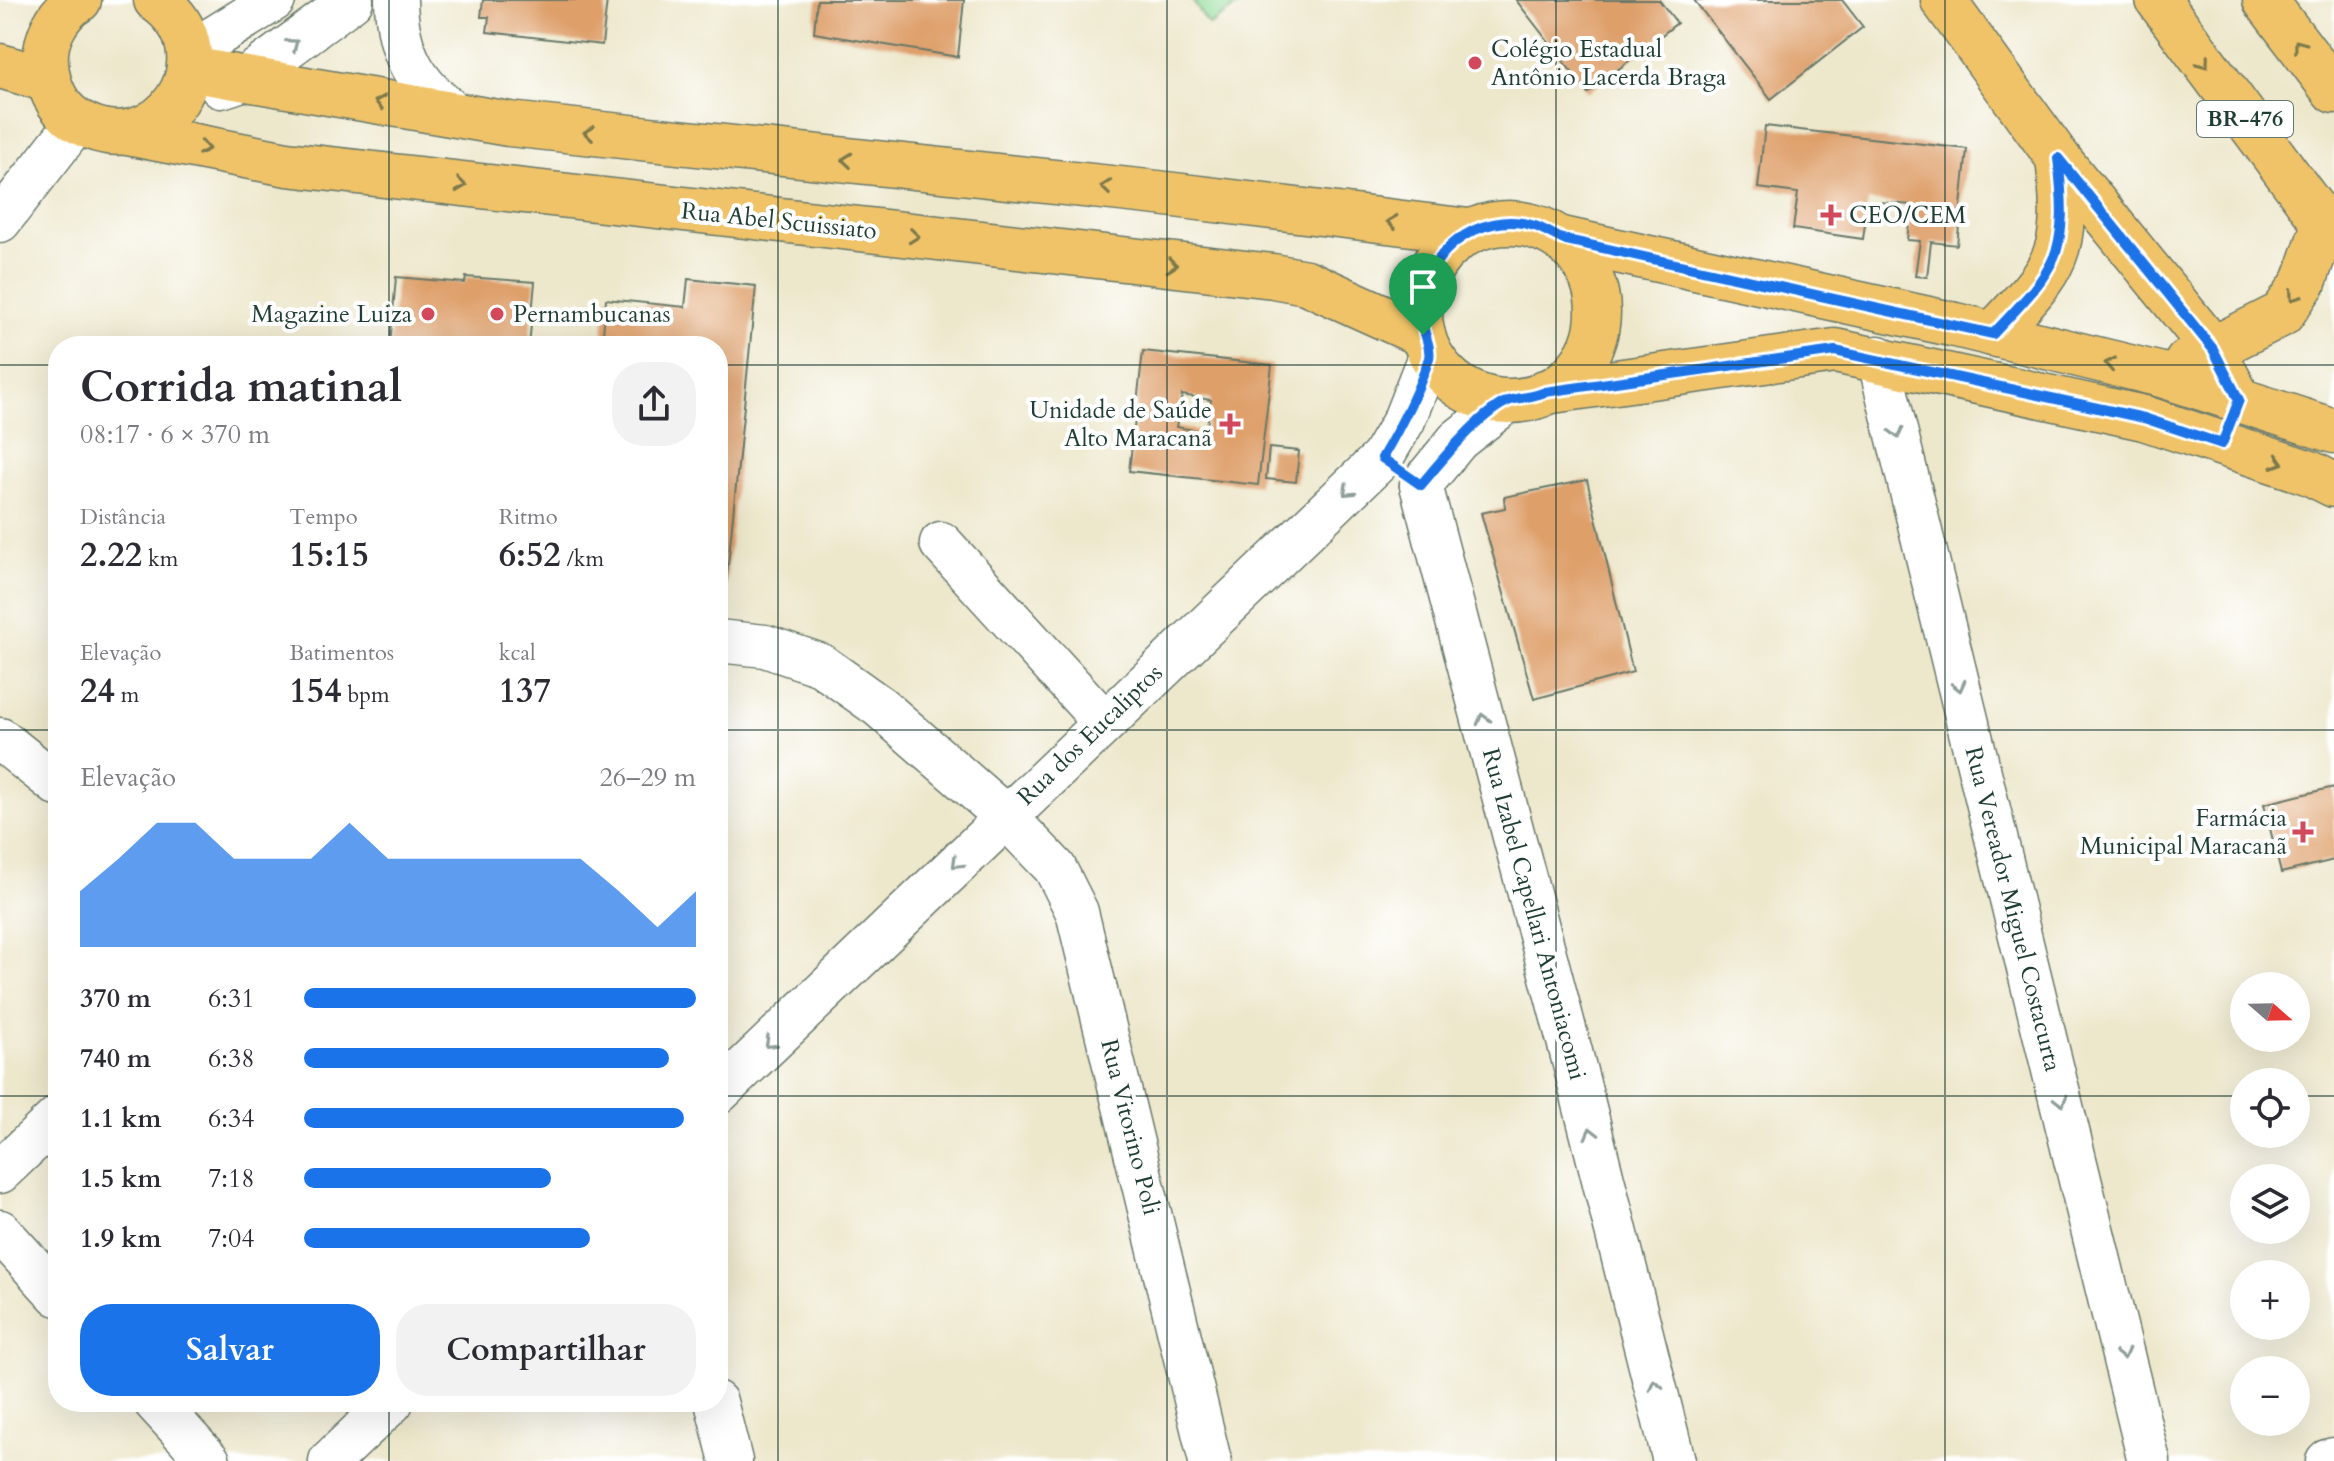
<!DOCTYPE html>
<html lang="pt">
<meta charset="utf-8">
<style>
body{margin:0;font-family:Cardo,serif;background:#f2f2f3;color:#2b2b33;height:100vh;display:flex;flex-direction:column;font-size:30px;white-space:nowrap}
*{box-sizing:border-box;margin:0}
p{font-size:26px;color:#7c7c81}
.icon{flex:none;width:44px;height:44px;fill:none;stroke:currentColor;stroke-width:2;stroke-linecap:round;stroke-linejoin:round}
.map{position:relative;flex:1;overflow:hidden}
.details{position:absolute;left:48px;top:336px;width:680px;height:1076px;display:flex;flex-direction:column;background:#fff;border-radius:32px;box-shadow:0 8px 32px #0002}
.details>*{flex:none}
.needle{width:52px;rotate:110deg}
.fabs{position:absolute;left:2230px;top:972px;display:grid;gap:16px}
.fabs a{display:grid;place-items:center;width:80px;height:80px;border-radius:50%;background:#fff;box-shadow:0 8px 32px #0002;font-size:40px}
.pin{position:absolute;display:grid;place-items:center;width:68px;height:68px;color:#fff;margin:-82px -34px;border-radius:50% 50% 50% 0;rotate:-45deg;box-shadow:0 0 8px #0007}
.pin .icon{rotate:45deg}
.round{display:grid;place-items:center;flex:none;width:84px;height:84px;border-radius:32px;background:#f2f2f3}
.overview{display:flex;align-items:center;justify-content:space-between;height:136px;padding:0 32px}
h1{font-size:44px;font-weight:600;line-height:60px}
.figures{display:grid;grid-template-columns:repeat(3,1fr);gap:12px;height:136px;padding:8px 32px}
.figures div{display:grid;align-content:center}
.figures b{font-size:34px;font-weight:600}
.figures small{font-size:22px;font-weight:400}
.figures p{font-size:22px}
.chart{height:224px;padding:16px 32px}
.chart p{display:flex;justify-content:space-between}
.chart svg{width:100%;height:144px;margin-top:8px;fill:#1a73e8;opacity:.7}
.action{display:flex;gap:16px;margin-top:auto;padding:16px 32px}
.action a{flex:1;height:92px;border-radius:32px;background:#1a73e8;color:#fff;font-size:32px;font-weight:600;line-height:92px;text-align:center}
.action a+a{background:#f2f2f3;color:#2b2b33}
ul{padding:0 32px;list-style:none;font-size:26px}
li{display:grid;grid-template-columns:128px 96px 1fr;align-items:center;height:60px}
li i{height:20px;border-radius:10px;background:#1a73e8}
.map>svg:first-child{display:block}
.green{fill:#92db97;stroke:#588c66;stroke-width:2}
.building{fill:#de9f69;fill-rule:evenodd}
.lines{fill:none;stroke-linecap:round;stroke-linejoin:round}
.minor-casing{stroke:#677869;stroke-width:45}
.major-casing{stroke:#677869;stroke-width:47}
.minor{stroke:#fff;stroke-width:42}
.major{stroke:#f0c369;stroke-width:44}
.oneway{stroke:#8f9e9a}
.oneway2{stroke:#7d794c}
.route-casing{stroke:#fff;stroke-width:16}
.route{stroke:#1a73e8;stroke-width:10}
.grid{fill:none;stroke:#1f3d34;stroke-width:2;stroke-opacity:0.55}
.poi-dot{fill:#d1495b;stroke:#fff;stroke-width:3}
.labels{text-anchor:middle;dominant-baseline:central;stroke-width:8;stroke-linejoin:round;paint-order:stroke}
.shield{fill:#fff;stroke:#627771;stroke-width:2}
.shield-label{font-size:22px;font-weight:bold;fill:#1f3d34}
.poi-label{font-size:24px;fill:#1f3d34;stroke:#fff;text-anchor:start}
.street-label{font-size:24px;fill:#1f3d34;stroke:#fff}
</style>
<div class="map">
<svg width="2334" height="1461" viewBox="0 0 2334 1461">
<rect width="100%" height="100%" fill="#fff"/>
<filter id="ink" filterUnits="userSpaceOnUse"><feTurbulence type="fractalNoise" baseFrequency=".0125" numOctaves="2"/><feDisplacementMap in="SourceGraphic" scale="16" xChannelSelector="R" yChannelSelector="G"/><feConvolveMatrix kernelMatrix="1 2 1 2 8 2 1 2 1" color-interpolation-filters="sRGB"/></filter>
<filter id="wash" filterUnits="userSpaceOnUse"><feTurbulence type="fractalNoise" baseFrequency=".006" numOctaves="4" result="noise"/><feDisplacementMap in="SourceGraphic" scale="32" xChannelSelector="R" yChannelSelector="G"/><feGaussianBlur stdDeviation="1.8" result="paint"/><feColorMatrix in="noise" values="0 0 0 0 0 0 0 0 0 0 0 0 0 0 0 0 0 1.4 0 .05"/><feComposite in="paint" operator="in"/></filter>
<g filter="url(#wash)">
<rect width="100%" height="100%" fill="#ede7cb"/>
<path class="green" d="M1192,0H1245L1209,25Z"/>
<g id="blocks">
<g class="building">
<path d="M483,0H607L602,45L487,32L489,17H481Z"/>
<path d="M817,0H964L958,57L814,33Z"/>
<path d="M1516,0H1659L1677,23L1588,93Z"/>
<path d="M1694,0H1842L1863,27L1771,99Z"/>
<path d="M1765,126L1967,149L1957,245L1931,242L1927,277L1915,276L1920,241L1907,240L1911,205L1868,201L1863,239L1793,229L1798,193L1758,188Z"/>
<path d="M396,277L465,283L466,277L535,282L529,346H390Z"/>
<path d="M688,279L756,286L725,595L718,594V346H602L606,299L685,307Z"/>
<path d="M1143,351L1272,365L1258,485L1129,471ZM1182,395L1211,400L1206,432L1176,427Z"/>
<path d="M1269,448L1299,451L1296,482L1266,479Z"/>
<path d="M1587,480L1633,672L1534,699L1481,513L1505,508L1504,497Z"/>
<path d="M2334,787V860L2281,873L2264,804Z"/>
</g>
</g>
</g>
<g filter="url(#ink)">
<use href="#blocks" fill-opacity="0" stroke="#677869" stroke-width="2"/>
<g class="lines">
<g class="minor-casing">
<g id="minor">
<path d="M396,0C397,52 415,85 457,115"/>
<path d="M189,53L274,0"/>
<path d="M221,87L245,79L352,0"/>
<path d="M0,221L78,121"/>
<path d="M1878,357L2149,1461"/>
<path d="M1421,485L1571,1052L1674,1461"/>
<path d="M1421,485L1458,440L1508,401"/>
<path d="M941,543L1104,722"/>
<path d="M718,641L765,646L821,665L880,707L1005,816L1055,868L1077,912L1210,1461"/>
<path d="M0,739L58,785"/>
<path d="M718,1093L1382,458L1404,420L1430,354"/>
<path d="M0,1172L58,1117"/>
<path d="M0,1231L58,1295"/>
<path d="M155,1402L209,1461"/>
<path d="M716,1402L731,1461"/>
<path d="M330,1461L392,1402"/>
<path d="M2327,1461L2334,1459"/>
</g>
</g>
<g class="major-casing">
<g id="major">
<path d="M79,0C58,12 44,39 46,62C47,85 57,108 76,120C159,171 235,55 156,0"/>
<path d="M1943,0L2058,158L2213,349L2239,400"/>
<path d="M2158,0L2334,237"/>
<path d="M2265,0L2334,91"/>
<path d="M0,66L48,80"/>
<path d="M189,69L509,124L1158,193L1469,231"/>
<path d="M127,133L287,164L1273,276L1306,282L1423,335"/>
<circle cx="1509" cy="312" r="89"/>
<path d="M1562,239L1956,325L2162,375L2334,431"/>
<path d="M1993,334C2059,265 2069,254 2058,158"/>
<path d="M2187,362L2282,314L2304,282L2324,225"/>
<path d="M1545,392L1835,351L2144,418L2310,473L2334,485"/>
</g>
</g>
<use href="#minor" class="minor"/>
<use href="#major" class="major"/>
</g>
<defs><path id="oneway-chevron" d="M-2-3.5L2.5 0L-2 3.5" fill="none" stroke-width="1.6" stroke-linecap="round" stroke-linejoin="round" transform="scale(2)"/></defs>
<g class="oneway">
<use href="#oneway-chevron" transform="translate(293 44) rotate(-36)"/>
<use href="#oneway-chevron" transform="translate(1897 433) rotate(76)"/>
<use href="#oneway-chevron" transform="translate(1348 491) rotate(137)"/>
<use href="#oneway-chevron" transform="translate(1959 686) rotate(76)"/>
<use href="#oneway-chevron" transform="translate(1483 719) rotate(-105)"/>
<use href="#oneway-chevron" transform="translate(957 863) rotate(136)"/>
<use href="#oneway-chevron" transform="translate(770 1043) rotate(136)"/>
<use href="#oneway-chevron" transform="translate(2061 1101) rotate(76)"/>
<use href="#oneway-chevron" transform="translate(1591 1133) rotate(-104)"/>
<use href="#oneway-chevron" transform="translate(2123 1354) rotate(76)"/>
<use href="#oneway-chevron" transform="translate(1655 1385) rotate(-104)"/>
</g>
<g class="oneway2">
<use href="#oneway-chevron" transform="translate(2299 45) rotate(-127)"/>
<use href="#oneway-chevron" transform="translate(2204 63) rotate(54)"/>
<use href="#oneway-chevron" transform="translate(380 102) rotate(-170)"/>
<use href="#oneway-chevron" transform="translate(589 133) rotate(-174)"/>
<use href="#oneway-chevron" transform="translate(204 148) rotate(11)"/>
<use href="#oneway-chevron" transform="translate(847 160) rotate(-174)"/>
<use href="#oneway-chevron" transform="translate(461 185) rotate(7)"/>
<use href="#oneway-chevron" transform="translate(1106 187) rotate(-174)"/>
<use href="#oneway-chevron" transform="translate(1392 222) rotate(-173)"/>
<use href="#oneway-chevron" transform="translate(914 236) rotate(6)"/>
<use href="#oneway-chevron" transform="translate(1172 265) rotate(6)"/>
<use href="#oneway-chevron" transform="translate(2294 296) rotate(125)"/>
<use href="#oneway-chevron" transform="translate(2110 364) rotate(-168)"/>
<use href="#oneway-chevron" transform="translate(2278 462) rotate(18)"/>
</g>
</g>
<g class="lines" filter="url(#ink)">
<g class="route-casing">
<path id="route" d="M2058,158L2213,349L2239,400L2222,444L2144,418L1835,351L1545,392C1531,398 1520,397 1508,401C1481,412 1440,462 1421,485L1382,458C1400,427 1418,393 1429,358C1432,346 1420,326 1420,311C1421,255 1479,208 1535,226C1544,229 1553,235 1562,239L1993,334C2059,265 2069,254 2058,158Z"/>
</g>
<use href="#route" class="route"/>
</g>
<path class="grid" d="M389,0V346M778,0V1461M1167,0V1461M1556,0V1461M1945,0V1461M0,365H58M718,365H2334M0,730H58M718,730H2334M0,1096H58M718,1096H2244M2296,1096H2334M389,1402V1461"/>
<g class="poi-dot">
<circle cx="1475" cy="63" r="8"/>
<path d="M1827 203h8v8h8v8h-8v8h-8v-8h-8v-8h8z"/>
<circle cx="428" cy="314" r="8"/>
<circle cx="497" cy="314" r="8"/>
<path d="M1226 412h8v8h8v8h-8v8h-8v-8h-8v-8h8z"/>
<path d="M2299 820h8v8h8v8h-8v8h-8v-8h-8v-8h8z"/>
</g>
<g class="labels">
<rect class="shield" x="2197" y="101" width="96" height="36" rx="6"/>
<g class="shield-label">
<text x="2245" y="119">BR-476</text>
</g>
<g class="poi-label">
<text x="1491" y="49">Colégio Estadual<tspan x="1491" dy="28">Antônio Lacerda Braga</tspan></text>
<text x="1849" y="215">CEO/CEM</text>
<text x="412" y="314" text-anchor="end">Magazine Luiza</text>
<text x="513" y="314">Pernambucanas</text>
<text x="1212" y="410" text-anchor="end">Unidade de Saúde<tspan x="1212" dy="28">Alto Maracanã</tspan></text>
<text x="2287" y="818" text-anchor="end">Farmácia<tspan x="2287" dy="28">Municipal Maracanã</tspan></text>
</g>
<g class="street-label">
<text transform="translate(779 221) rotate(6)">Rua Abel Scuissiato</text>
<text transform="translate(1090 735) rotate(-44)">Rua dos Eucaliptos</text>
<text transform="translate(2013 909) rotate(76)">Rua Vereador Miguel Costacurta</text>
<text transform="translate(1534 914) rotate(75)">Rua Izabel Capellari Antoniacomi</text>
<text transform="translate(1130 1127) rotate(76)">Rua Vitorino Poli</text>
</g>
</g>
</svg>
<div class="fabs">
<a><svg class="needle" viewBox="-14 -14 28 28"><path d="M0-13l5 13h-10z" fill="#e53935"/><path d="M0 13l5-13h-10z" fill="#7c7c81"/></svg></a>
<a><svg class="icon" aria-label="locate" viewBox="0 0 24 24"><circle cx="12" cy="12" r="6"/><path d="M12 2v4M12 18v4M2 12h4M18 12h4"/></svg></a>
<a><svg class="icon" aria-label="layers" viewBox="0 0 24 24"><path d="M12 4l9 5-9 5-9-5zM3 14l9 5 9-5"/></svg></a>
<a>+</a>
<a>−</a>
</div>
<div class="pin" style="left:1423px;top:335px;background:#1e9e55"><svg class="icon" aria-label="arrive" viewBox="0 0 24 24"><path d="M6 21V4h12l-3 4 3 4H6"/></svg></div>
<section class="details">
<div class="overview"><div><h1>Corrida matinal</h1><p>08:17 · 6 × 370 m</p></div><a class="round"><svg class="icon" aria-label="share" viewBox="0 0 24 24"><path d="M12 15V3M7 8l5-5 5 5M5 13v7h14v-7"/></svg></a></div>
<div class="figures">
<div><p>Distância</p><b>2.22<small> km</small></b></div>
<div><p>Tempo</p><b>15:15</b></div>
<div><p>Ritmo</p><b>6:52<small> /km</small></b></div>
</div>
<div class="figures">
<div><p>Elevação</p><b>24<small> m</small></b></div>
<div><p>Batimentos</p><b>154<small> bpm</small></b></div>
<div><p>kcal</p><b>137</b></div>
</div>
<div class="chart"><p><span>Elevação</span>26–29 m</p>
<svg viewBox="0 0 160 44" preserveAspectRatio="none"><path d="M0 44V27L10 17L20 6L30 6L40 17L50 17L60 17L70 6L80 17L90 17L100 17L110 17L120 17L130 17L140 27L150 38L160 27V44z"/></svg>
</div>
<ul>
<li><b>370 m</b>6:31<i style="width:100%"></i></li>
<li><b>740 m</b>6:38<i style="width:93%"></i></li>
<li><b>1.1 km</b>6:34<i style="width:97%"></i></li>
<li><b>1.5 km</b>7:18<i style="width:63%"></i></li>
<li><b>1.9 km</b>7:04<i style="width:73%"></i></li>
</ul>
<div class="action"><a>Salvar</a><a>Compartilhar</a></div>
</section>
</div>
